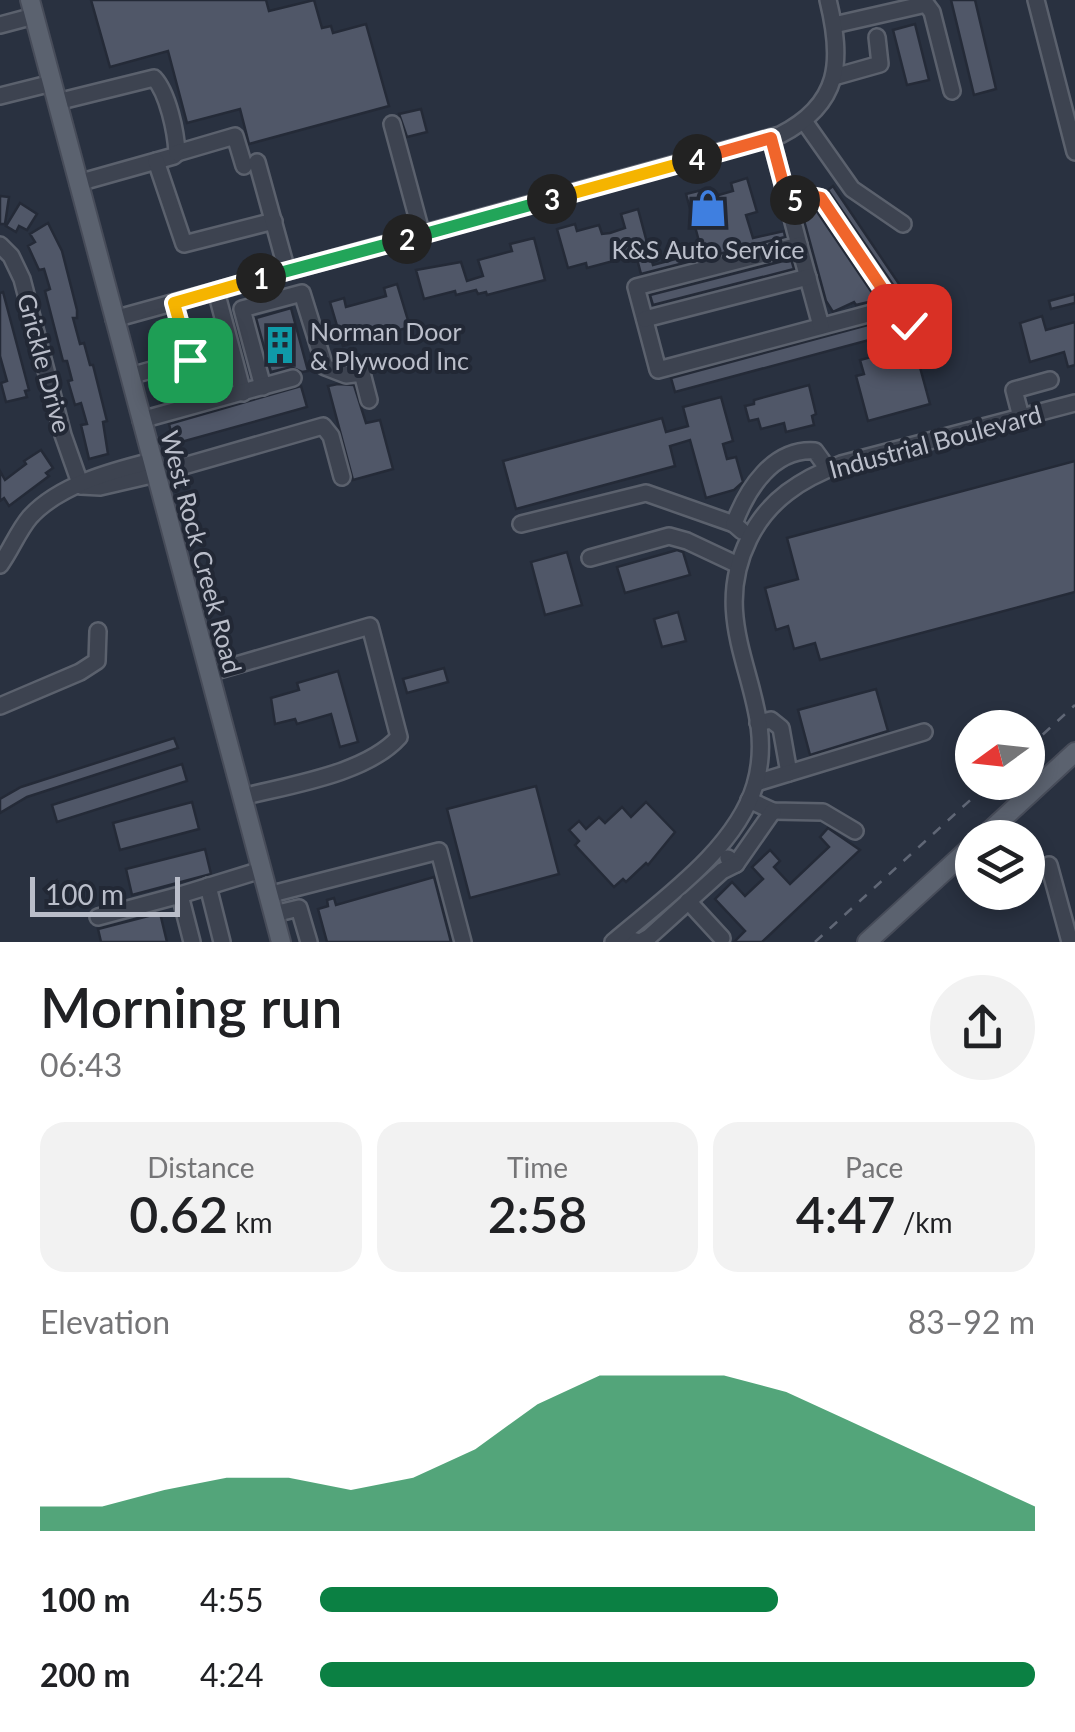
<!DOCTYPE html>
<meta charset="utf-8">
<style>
body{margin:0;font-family:Lato,sans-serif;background:#f2f2f2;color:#202124;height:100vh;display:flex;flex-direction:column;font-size:38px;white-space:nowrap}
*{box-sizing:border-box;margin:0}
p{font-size:32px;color:#757577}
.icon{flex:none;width:55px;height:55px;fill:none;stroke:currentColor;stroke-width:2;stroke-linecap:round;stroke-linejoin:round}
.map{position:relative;height:942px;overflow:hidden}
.sheet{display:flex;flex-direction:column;background:#fff;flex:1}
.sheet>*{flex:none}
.needle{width:65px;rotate:255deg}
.controls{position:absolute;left:955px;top:710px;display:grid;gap:20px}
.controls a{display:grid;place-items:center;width:90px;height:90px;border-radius:50%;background:#fff;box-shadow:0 5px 15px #0003;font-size:50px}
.scale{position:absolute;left:30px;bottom:25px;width:150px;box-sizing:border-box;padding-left:10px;border:5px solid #babeca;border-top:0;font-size:28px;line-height:35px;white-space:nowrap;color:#babeca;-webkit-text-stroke:8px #222835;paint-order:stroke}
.pin{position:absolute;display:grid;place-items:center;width:85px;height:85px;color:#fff;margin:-42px;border-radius:20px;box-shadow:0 5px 15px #0006}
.km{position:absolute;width:50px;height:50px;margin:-25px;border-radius:50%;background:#222;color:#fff;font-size:28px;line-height:50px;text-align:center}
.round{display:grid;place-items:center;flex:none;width:105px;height:105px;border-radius:52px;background:#f2f2f2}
.headline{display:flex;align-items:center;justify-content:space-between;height:170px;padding:0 40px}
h1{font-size:55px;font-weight:600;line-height:75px}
.figures{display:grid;grid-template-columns:repeat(3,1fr);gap:15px;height:170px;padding:10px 40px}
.figures div{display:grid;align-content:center;border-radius:25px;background:#f2f2f2;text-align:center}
.figures b{font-size:50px;font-weight:600}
.figures small{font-size:28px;font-weight:400}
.figures p{font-size:28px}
.chart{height:280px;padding:20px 40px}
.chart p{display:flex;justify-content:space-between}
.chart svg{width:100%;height:180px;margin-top:10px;fill:#0b8043;opacity:.7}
ul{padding:0 40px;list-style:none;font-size:32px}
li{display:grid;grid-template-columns:160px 120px 1fr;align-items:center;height:75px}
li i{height:25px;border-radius:12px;background:#0b8043}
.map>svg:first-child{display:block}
.building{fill:#505768;stroke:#242a37;stroke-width:2.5}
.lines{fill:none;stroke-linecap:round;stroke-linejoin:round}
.minor-casing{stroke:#5b616d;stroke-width:20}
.major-casing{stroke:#474c59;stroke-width:22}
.minor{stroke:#3d4350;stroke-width:15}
.major{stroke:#5b626f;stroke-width:18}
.rail{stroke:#606776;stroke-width:2.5;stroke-dasharray:10 10;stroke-linecap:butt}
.split-1-casing{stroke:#fff;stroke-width:20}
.split-2-casing{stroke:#fff;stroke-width:20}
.split-3-casing{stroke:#fff;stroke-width:20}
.split-4-casing{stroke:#fff;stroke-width:20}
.split-5-casing{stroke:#fff;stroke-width:20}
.split-6-casing{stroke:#fff;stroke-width:20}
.split-7-casing{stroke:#fff;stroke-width:20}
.split-1{stroke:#f5b400;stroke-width:12}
.split-2{stroke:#22a559;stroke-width:12}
.split-3{stroke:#22a559;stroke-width:12}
.split-4{stroke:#f5b400;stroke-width:12}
.split-5{stroke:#f0652b;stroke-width:12}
.split-6{stroke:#f0652b;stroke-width:12}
.split-7{stroke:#22a559;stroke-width:12}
.labels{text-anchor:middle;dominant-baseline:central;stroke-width:8;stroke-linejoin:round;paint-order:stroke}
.poi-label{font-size:25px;fill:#babeca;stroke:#222835}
.street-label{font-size:25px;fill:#babeca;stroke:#222835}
</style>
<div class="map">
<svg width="1075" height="942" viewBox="0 0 1075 942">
<rect width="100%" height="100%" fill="#293140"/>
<g class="building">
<path d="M91,0H266L269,11L314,0L322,28L331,26L333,33L366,24L389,106L249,144L240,109L187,123L168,51L110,67Z"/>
<path d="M951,0H975L996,89L974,95Z"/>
<path d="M915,24L929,80L907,85L893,30Z"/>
<path d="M421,109L427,132L407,137L399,114Z"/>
<path d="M747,178L757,212L746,215L753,238L784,231L785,237L641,274L636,255L587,268L586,263L568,268L557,229L575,224L577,231L599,225L602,234L610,233L625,228L621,214L638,209L653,265L702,252L686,194L710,188L712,197L733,191L731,183Z"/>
<path d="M833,186L924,321L920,324L828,190Z"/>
<path d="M0,196L9,197L5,224H0Z"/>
<path d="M20,203L37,214L27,230L19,226L16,232L6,226Z"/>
<path d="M810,208L813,212L816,210L877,300L856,305L854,302L833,312L826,301L802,213Z"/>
<path d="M48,223L62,251L77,310V318H73L80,344L84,343L90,365H93L107,421L103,422L108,454L89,459L81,425L87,424L81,403L75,405L68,381L72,380L67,361H63L45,291L50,289L44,269L39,270L28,246L35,242L30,234Z"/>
<path d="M534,238L545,280L487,295L486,292L478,294L476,290L456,295L455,291L424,299L416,270L461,262L467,281L483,276L478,260L512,251L510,244Z"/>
<path d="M791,259L794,269L653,305L650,295Z"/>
<path d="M397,284L410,327L343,346L330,302L344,298L346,307L386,296L384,288Z"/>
<path d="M3,292L29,390L25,391L27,397L6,402L1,383L7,381L0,356V293Z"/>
<path d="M1075,294V303L1051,309L1049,301Z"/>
<path d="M291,308L308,371L302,372L291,367L271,372L256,318Z"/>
<path d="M1042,316L1046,330L1075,322V365L1068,367L1064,352L1030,362L1020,323Z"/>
<path d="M890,319L899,332L675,392L671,378Z"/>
<path d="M215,331L229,384L161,403L156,385L198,374L206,360L200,335Z"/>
<path d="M926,342L930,357L918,360L930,404L868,421L856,376L864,374L860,360Z"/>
<path d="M338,384L354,385L366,423L380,420L393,469L353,480L328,386Z"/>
<path d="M809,385L816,414L812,416L814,425L786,432L784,423L761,429L758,419L749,421L745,406L754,404V400Z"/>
<path d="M301,386L307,407L174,444L169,424Z"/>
<path d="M721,397L733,441L723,444L727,459L736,457L743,482L734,490L706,498L690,440L670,446L675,466L516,509L503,461L662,418L666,432L688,426L683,407Z"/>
<path d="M41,450L53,468L46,473L49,476L9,506L4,498L0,501V471L5,480L26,464L24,461Z"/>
<path d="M1075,461V592L820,660L815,643L794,649L788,626L776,630L765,588L798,579L787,538Z"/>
<path d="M677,550L683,552L690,575L625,593L617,567Z"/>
<path d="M567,552L582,605L545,615L531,562Z"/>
<path d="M678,612L686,641L662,647L654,619Z"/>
<path d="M444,668L448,682L407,693L403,679Z"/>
<path d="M338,671L358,742L340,747L331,714L297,724L295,719L275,724L271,698L299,690L297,683Z"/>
<path d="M876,689L888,731L810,755L798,710Z"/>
<path d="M174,738L178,748L27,797L0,813V799L21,787Z"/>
<path d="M182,764L187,781L57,822L52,805Z"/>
<path d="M536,786L559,874L470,898L447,809Z"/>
<path d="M192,802L199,829L120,850L113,823Z"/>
<path d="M646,802L675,832L648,865L646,863L626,882L623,879L614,887L575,845L579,841L569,830L579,821L586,829L599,817L605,823L622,807L631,817Z"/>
<path d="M828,828L860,850L762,942H734L745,931L715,899L732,882L745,896L763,879L752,867L770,850L780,861L774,867L790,884L829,847L820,837Z"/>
<path d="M205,849L211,874L132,895L126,869Z"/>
<path d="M434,877L451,942H327L318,909L328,906L327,900L334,898L336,905Z"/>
<path d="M160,913L167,942H101L98,929Z"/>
</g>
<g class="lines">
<g class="minor-casing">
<g id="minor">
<path d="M1036,0L1075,152"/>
<path d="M0,25L34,16"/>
<path d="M834,25L926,4L932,12L952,91"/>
<path d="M834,77L880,64L877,37"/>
<path d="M0,96L52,83"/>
<path d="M57,102L154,78C168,93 176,132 177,153L174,156L78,183"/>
<path d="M804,121L852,189L903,224"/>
<path d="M392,124L422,235"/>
<path d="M771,138L799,245L636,287L658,370L883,310L893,304"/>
<path d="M177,153L235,136L244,166"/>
<path d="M156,161L184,244L274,221"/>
<path d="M257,162L287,271"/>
<path d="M788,202L811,196L821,198L909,327"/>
<path d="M0,245L11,256L22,279L63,435L81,486"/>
<path d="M799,245L821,326"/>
<path d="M216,291L243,393"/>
<path d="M114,319L780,135C841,104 843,61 828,0"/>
<path d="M645,319L808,277"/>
<path d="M130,376L190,359L174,303"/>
<path d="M263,387L242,309L302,293L325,367L346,375L362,373L369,400"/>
<path d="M1021,417L1014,390L1050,380"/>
<path d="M141,420L293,378"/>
<path d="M81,486L100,487L156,474L323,426L331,436L342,477"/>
<path d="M521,524L646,493L734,524"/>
<path d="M742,531L734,524C747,489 773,448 815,451L828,469"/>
<path d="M590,558L669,536L687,541L738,565"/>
<path d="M0,565C11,550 18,531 30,517C59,485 112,471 152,461"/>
<path d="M209,673L370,626L399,737C366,774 289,785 242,797"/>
<path d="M0,706L80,672L97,661L98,631"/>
<path d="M758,723L771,720L781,728L789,773"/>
<path d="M756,783L924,732"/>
<path d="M749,800L773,811L823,812L855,831"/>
<path d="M728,858L736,864L773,811"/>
<path d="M1049,865L1070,942"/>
<path d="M208,886L222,942"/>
<path d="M268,895L439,851L463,942"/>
<path d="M688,901L722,938"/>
<path d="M274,914L299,908L309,942"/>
<path d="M98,917L180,895"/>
<path d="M620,937L640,942L649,937L722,871L736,864"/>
<path d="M192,942L180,895L261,870"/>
<path d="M613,942C662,900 736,849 755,785C781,697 703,632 749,539C768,500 801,479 841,464L1075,403"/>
</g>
</g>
<g class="major-casing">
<g id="major">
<path d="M30,0L281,942"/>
<path d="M982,838L1075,752"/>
<path d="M867,942L972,846"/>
</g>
</g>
<use href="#minor" class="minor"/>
<use href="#major" class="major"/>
<g class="rail">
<path d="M1028,748L1075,705"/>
<path d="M815,942L990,782"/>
</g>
</g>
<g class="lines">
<g class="split-1-casing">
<path id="split-1" d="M190,360L174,303L261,278"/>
</g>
<g class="split-2-casing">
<path id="split-2" d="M261,278L407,239"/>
</g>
<g class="split-3-casing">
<path id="split-3" d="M407,239L552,199"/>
</g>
<g class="split-4-casing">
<path id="split-4" d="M552,199L697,159"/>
</g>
<g class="split-5-casing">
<path id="split-5" d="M697,159L771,138L788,202L795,200"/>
</g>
<g class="split-6-casing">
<path id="split-6" d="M795,200L811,196L821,198L890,300"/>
</g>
<g class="split-7-casing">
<path id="split-7" d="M890,300L909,326"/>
</g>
<use href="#split-1" class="split-1"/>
<use href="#split-2" class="split-2"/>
<use href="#split-3" class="split-3"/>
<use href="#split-4" class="split-4"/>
<use href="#split-5" class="split-5"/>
<use href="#split-6" class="split-6"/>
<use href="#split-7" class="split-7"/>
</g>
<defs>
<g id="shop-bare" transform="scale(3)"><path d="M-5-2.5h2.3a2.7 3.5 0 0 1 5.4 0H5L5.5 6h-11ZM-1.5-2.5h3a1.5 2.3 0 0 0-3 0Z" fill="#3f7fe0" stroke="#222835" stroke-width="2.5" paint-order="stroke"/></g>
<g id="building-bare" transform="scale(3)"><path d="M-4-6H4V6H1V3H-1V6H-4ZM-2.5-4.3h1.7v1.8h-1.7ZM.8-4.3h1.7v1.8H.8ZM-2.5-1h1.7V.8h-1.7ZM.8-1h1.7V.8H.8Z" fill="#0f9aa8" stroke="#222835" stroke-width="2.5" paint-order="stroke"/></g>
</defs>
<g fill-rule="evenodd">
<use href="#shop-bare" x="708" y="208"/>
<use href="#building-bare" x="280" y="345"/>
</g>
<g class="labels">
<g class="poi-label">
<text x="708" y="249">K&amp;S Auto Service</text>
<text x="310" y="331" text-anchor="start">Norman Door<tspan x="310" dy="29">&amp; Plywood Inc</tspan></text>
</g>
<g class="street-label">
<text transform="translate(45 363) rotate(75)">Grickle Drive</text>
<text transform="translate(935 441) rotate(-15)">Industrial Boulevard</text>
<text transform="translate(202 552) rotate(75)">West Rock Creek Road</text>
</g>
</g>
</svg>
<div class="controls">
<a><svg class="needle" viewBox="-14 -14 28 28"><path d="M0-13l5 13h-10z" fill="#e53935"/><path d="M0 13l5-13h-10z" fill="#757577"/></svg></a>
<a><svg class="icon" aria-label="layers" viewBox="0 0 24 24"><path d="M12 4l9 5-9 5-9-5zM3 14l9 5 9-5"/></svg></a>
</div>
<div class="scale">100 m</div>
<div class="pin" style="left:190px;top:360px;background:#1e9e55"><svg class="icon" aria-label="arrive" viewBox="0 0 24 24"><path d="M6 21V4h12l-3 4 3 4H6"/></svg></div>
<div class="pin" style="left:909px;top:326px;background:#d93025"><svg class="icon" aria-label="check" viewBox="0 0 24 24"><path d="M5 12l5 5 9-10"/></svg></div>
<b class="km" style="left:261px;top:278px">1</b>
<b class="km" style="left:407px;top:239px">2</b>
<b class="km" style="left:552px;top:199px">3</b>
<b class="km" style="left:697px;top:159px">4</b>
<b class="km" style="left:795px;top:200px">5</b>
</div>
<section class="sheet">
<div class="headline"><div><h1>Morning run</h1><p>06:43</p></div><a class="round"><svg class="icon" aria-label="share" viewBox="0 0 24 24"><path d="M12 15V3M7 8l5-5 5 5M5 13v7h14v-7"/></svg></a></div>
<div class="figures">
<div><p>Distance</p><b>0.62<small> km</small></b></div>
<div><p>Time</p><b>2:58</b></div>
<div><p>Pace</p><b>4:47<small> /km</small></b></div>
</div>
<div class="chart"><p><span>Elevation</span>83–92 m</p>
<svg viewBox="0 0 160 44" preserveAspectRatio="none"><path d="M0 44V38L10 38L20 34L30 31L40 31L50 34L60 31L70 24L80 13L90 6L100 6L110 6L120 10L130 17L140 24L150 31L160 38V44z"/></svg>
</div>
<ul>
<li><b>100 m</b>4:55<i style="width:64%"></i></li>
<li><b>200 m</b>4:24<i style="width:100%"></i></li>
</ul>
</section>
